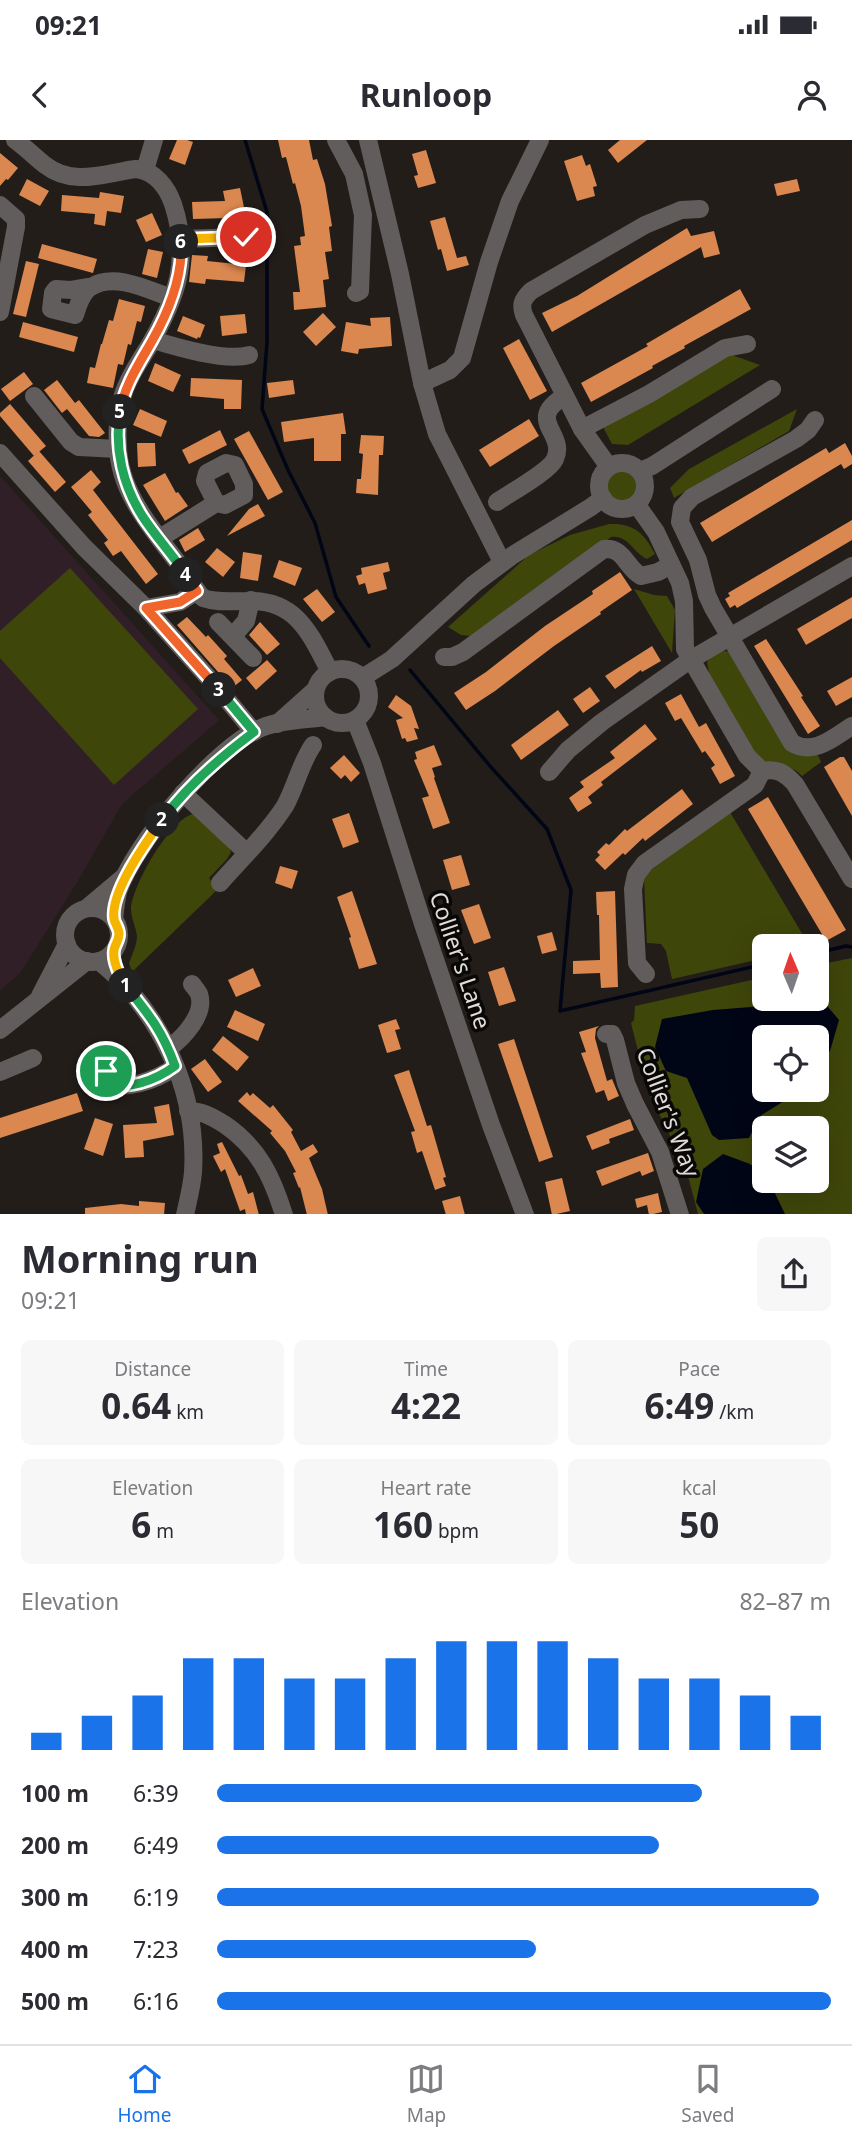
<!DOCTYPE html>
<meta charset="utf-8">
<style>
body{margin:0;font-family:"Noto Sans",sans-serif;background:#f7f7f7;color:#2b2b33;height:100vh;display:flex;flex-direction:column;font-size:26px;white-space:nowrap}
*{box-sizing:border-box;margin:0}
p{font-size:23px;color:#7c7c81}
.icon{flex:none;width:38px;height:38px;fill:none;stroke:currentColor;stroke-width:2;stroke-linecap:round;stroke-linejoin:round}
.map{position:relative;height:1074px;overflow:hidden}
.drawer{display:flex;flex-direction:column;background:#fff;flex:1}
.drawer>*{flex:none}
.needle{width:46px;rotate:358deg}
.fabs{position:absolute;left:752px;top:794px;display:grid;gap:14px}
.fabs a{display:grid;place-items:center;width:77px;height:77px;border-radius:10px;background:#fff;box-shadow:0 7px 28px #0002;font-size:35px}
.pin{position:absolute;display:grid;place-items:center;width:60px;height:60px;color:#fff;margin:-30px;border:4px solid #fff;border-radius:50%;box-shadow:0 2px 7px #0007}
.km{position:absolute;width:35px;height:35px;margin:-18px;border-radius:50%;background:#222;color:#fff;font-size:19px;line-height:35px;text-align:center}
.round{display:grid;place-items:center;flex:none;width:74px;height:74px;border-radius:10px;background:#f7f7f7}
.overview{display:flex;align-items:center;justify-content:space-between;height:119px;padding:0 21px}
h1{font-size:38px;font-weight:700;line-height:52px}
.figures{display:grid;grid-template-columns:repeat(3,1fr);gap:10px;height:119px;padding:7px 21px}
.figures div{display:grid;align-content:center;border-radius:10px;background:#f7f7f7;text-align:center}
.figures b{font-size:35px;font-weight:700}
.figures small{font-size:19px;font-weight:400}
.figures p{font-size:19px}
.chart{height:196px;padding:14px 21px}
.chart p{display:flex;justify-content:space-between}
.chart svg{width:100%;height:126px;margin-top:7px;stroke:#1a73e8;stroke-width:6}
ul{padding:0 21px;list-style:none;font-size:23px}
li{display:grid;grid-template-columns:112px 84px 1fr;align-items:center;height:52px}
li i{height:18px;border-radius:9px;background:#1a73e8}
.status{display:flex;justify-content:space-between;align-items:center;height:49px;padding:0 35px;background:#fff;direction:ltr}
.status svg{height:19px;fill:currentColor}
header{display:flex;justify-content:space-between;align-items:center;height:91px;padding:0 21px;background:#fff;font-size:32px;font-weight:700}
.menu{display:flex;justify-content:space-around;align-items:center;height:98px;border-top:2px solid #e1e1e2;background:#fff;font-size:19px;color:#7c7c81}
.menu a{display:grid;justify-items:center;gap:4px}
.menu .selected{color:#1a73e8}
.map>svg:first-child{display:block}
.education{fill:#311f28}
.green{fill:#3f460a;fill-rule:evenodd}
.water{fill:#000616}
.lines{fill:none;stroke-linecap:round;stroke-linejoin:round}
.stream{stroke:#000616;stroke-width:3.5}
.building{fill:#db8750}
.minor{stroke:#615d5c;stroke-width:18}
.split-1-casing{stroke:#fff;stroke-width:14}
.split-2-casing{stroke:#fff;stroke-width:14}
.split-3-casing{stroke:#fff;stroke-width:14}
.split-4-casing{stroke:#fff;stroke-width:14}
.split-5-casing{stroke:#fff;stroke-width:14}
.split-6-casing{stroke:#fff;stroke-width:14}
.split-7-casing{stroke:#fff;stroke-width:14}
.split-1{stroke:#22a559;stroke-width:9}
.split-2{stroke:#f5b400;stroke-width:9}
.split-3{stroke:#22a559;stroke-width:9}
.split-4{stroke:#f0652b;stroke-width:9}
.split-5{stroke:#22a559;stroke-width:9}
.split-6{stroke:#f0652b;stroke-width:9}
.split-7{stroke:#f5b400;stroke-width:9}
.labels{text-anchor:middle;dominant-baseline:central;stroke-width:7;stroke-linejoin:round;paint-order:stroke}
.street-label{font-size:23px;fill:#e0dcd9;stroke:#0a0806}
</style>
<div class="status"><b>09:21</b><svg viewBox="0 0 49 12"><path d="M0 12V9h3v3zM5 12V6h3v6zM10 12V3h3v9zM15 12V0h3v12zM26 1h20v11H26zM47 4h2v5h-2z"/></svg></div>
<header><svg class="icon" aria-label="back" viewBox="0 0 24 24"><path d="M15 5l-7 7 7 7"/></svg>Runloop<svg class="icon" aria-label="person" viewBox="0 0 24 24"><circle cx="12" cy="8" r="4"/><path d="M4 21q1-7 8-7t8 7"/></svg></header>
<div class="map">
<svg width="852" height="1075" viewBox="0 0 852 1075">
<rect width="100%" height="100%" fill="#231d19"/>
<path class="education" d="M0,336L219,580L122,664L82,734L20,833L0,851Z"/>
<g class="green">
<path d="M729,214L760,225L628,305L612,304L603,287Z"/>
<path d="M797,269L789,291L674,358L670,348L689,329Z"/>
<circle cx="622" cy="347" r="16"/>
<path d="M609,384C634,383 644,393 655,414L647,419C633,413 629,395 611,397L471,496L461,495L448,487L529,415L570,395Z"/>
<path d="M70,428L198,569L114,645L0,518V491Z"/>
<path d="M634,449L654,455L667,456L675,470L672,513Z"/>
<path d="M724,511L732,512L786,601L816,611L821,622L802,636C791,624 775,625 760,624L710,538L707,522L710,517Z"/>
<path d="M730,672L810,807H765V818L672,839L666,811L661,804L647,803L644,738L648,732Z"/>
<path d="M193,674L227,703L231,712L227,719L209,738L217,750L135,829L133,836L129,823C132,815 137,805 137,796C136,787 131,778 131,769C132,746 170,679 193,674Z"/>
<path d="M852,818V1074H698L688,1036L678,1012L648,951L631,883L634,880L635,866L765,837V859H817V825ZM765,898H817V950H765ZM765,989H817V1041H765Z"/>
</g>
<g class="water">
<path d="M817,854L839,880L830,911L817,923V898H765V950H796L792,956L760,976L749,998L719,1000L712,995L687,938L666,931L655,907L662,879L713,870L751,867H783L804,859H817Z"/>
<path d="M723,1014L750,1024L765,1037V1041H769L785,1074H704L696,1062L703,1029Z"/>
</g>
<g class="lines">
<g class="stream">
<path d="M245,0L267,72V202L262,269L288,330L315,383L336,457L369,506"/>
<path d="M410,530L490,626L547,689L571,750L560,871L765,824"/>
<path d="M817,813L846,806L852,807"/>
</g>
</g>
<g class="building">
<path d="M177,0H187L193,2L185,25L169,19Z"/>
<path d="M278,0H309L313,20L317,19L325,44L332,86L329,87L332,111L325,112L329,139L323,140L326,167L294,170L293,152H300L294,106L301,105L300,97L305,96L301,66L295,43L293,44L286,17L282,18Z"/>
<path d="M620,0H647L618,23L608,10Z"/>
<path d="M426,10L436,43L418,48L414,36L418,35L412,14Z"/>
<path d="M0,13L18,28L8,40L6,39L0,46Z"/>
<path d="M582,15L586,26L590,24L597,46L593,47L595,56L577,61L564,21Z"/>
<path d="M27,39L49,51L40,66L19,55Z"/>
<path d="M797,39L800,51L777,56L774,44Z"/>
<path d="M240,48L246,77L229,81V78L193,79L192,62L225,61L223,51Z"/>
<path d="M100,52L124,56L121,73L107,71L105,86L94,84L95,74L61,71L62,55L99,58Z"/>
<path d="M152,73L162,95L146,102L136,80Z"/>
<path d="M445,77L457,118L466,116L469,125L447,131L441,109L438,110L430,81Z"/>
<path d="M687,88L691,96L714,91L720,114L704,118L701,107L552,192L542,173L577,156Z"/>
<path d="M42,104L97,119L93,133L38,118Z"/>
<path d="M148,109L163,112L157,138L142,134Z"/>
<path d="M192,115L208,116L207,121L246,125L244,142L206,139L205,144L189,142Z"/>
<path d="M26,121L39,124L26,177L13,174Z"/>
<path d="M740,149L751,169L684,206L685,208L652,226L653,228L591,262L581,243L648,206L646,204Z"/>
<path d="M119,159L145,166L141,182L137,181L131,205L128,204L123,225L118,224L113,248L87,243L90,227L95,228L101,204H102L109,180L113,181Z"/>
<path d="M323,173L336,187L316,206L303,192Z"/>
<path d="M245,174L247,193L222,196L220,176Z"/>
<path d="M183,176L205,185L200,198L198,197L197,199L177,191Z"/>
<path d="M390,177L392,206L359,209L358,214L341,211L346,182L371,186L370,178Z"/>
<path d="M23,182L78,197L74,212L19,197Z"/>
<path d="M519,199L547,251L530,260L503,208Z"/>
<path d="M155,223L181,235L173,252L148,241Z"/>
<path d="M24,232L33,244L10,261L1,249Z"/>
<path d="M191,238L242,240L241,269H224V259L190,256Z"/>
<path d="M57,240L75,263L79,260L105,293L99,297L89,296L67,269L62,273L44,250Z"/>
<path d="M293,240L295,254L269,258L267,243Z"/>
<path d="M10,264L46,306L34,316L0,276V273Z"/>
<path d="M140,269L167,281L161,297L133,285Z"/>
<path d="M343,273L346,294H341V321H314V298L284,302L281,282Z"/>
<path d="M529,279L539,296L490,327L479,310Z"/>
<path d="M220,290L227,305L189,324L182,310Z"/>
<path d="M249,291L283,352L268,360L234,299Z"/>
<path d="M361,295L384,296L383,315H379L378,355L356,353L357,339H361L363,314L359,313Z"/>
<path d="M137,303H155L156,326L138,327Z"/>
<path d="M845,303L852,316V324L844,329L841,324L712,402L700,383L826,308L829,313Z"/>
<path d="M39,311L66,342L55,352L28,321Z"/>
<path d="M91,330L101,342L93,350L158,434L146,444L121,411L113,416L104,403L108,400L88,375L92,372L71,347Z"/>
<path d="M165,333L176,353L178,352L188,366L165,381L143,345Z"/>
<path d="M258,364L265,376L227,396L249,369Z"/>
<path d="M852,380V400L737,468L735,465L730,468L725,459L730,456L728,453Z"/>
<path d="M198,388L205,400L185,412L179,400Z"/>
<path d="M217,408L235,422L223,437L205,422Z"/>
<path d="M243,412L262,415L258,441L240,438Z"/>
<path d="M279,420L302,428L295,446L273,437Z"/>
<path d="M388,422L390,431L383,433L387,449L368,454L365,443L359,445L356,436L362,434L361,428Z"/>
<path d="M620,432L632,450L600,472L601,474L554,506L495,551L466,570L454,553L486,532L545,486L593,454L592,451Z"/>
<path d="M317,449L335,472L322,482L303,459Z"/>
<path d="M852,457V478L806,505L797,489Z"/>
<path d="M187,477L206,497L208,495L227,516L224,519L242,540L232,548L177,485Z"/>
<path d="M260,482L280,504L267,515L249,495Z"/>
<path d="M766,499L803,556L801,557L820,586L808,594L754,506Z"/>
<path d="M652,506L661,521L642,532L641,530L615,549L605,536Z"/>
<path d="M267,520L277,531L256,550L246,538Z"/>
<path d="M852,537V557L836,566L827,551Z"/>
<path d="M590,547L600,561L583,573L573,559Z"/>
<path d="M681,554L699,587L706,583L735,636L720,644L711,628L715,625L705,611L702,613L701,611L681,578L675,581L665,563Z"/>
<path d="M396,555L411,566L419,589L414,588L418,599L407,602L405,598L402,599L396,580L403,578L388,567Z"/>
<path d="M558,570L569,585L521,620L511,605Z"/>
<path d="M645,584L657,599L601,642L603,645L588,657L592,663L578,672L569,658L584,647L580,642L615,618L610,612Z"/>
<path d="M434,605L442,625L432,628L435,637L434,638L450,683L433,689L422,658L429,656L414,620L417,619L415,612Z"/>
<path d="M344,615L360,633L351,642L345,635L341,639L330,628Z"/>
<path d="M840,617H844L852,631V676L824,627Z"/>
<path d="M682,649L693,664L645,701L643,698L625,715L623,713L605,730L595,720L600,715L597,712L606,703L609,705L625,689L627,691Z"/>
<path d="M768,657L846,790L826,801L748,669Z"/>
<path d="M349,673L359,702L343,708L332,679Z"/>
<path d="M461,715L470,745L452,750L443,720Z"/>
<path d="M280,726L298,731L292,749L275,743Z"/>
<path d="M352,751L377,824L359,829L349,798L351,797L337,757Z"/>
<path d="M615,751L618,847L601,848L600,833L573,834V821L600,820L599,775H597L596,752Z"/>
<path d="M479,764L491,798L474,804L461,770Z"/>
<path d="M552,792L557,810L542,814L537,796Z"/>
<path d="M504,827L516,861L499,866L488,832Z"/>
<path d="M253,828L261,846L236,857L228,840Z"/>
<path d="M235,870L265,884L258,901L227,887Z"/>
<path d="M396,879L400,889L395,890L401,909L387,913L378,885Z"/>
<path d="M599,886L596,889L595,898L607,941L612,939L619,956L608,961L604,950L596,953L581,913L586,912L579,892Z"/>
<path d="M223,896L249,917L237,931L212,910Z"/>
<path d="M514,899L553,1017L539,1022L498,904Z"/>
<path d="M205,919L222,942L208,952L191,929Z"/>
<path d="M409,930L427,986L431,985L446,1037L443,1038L446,1046L435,1050L422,1011L417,1013L411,992L415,991L394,935Z"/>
<path d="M247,952L250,956L253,953L270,968L273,965L293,990L291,992L301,1011L313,1004L318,1012L309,1018L322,1049L328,1075H307L300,1047L299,1048L293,1033L296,1032L285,1011L270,993L272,991L238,961Z"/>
<path d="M77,953L83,971L0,998V978Z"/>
<path d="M169,964L174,995L143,1001L144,1017L125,1018L123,985L157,983L154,967Z"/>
<path d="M95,978L113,984L103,1016L84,1009Z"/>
<path d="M630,979L634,990L609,999L610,1003L592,1010L586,996Z"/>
<path d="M222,1002L239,1036L241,1035L248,1054L253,1052L259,1075H246L245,1069L240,1071L225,1029L221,1032L213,1016L220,1013L217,1004Z"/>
<path d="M648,1013L654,1031L642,1036L640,1031L602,1046L596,1031Z"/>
<path d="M562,1038L570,1071L552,1075L545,1042Z"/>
<path d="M658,1053L662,1072L649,1075L647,1065L637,1068L635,1059Z"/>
<path d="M460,1056L465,1075H446L442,1061Z"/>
<path d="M139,1061L165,1063L164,1075H85V1068L121,1064L139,1066Z"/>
</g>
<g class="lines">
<g class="minor">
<path d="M15,0C26,8 35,17 45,25C73,47 105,33 136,29C155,31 167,47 173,64C191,119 177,157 149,206C139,222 127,240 122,258C118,273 117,291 118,306C119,354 155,392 181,427C189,438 194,449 203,458C217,463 232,461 247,461C296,459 310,493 330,532"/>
<path d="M336,0L354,34L363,75L360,151L356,153"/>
<path d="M368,0L400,134L422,243L437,294L502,422"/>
<path d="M145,30L154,0"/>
<path d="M0,65L16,79V87L0,172"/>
<path d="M181,99L246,97L247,103"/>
<path d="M89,147L71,150L56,149L53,153L51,169L75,175C78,165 82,152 91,147C114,132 149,150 171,158"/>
<path d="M153,200C176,207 226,222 249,215"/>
<path d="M422,243L450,230L462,218L489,122L510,61L540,0"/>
<path d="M34,256L71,302L79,307L118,309"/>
<path d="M815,280L808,290L796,299L692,357L682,368L680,382L698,420L707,455L713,468L792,603C814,616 834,597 852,586"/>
<path d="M582,289L649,254L725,208L747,204"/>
<path d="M0,313L84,407L146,468L214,544L254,592"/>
<circle cx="622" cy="346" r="23"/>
<path d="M609,327L582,289L524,175C520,164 523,159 531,151L645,85L681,70L700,69"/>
<path d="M640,331L652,326L772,249"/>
<path d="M497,362C510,353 550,331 555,319C567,293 524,280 565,256"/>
<path d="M637,365L656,392L680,443L684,461L685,509L747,616L762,631"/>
<path d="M160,398L216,363L225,365L244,355V344L235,325L226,323L207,333L205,341L216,363"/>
<path d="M146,468L180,462L197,451"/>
<path d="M218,482L253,518"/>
<path d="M233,496L246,481L251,460"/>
<path d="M444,517H452L463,512L604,409C624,407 626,428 641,436L658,432L671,425"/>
<circle cx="342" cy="556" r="27"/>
<path d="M362,538L392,519L474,444L513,415L591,367L603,358"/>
<path d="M355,580L372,623L423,784L491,985L525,1075"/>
<path d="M277,584L315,550"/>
<path d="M762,631C777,628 785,633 795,644L852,739"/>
<path d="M549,632L568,610L602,582L690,520L852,426"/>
<path d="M183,653L247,713"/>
<path d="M220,743C242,718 267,694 285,666C296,646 300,624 313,605"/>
<path d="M87,768L125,736"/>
<circle cx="92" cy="795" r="27"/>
<path d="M114,779C115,770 116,761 118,752C134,704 214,608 261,588C280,580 304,580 325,577"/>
<path d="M99,821C160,871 198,951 193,1032C192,1046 188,1061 185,1075"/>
<path d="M646,834L637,823L633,749L636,735L645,723L755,645L762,631"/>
<path d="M40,856L67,804"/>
<path d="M0,890L87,821"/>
<path d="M606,894H612L615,900L626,943L635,964L660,1012L680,1075"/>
<path d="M169,908C183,898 206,874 199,854C197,850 194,847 192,844"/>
<path d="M106,931L103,942C125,952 156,940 175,927"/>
<path d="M0,932L33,918"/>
<path d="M188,971C203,971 212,977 224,984C258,1007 272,1036 284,1075"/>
</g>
</g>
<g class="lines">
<g class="split-1-casing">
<path id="split-1" d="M106,931L103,942C126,952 156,940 175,926C162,890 149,875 126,846"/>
</g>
<g class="split-2-casing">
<path id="split-2" d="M126,846C120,838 112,820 114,810C115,804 119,801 119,794C119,788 115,784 114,779C110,752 147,701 162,680"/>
</g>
<g class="split-3-casing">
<path id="split-3" d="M162,680C188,645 219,618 254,592L219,550"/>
</g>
<g class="split-4-casing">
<path id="split-4" d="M186,435L197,451L180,462L146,468L219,550"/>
</g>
<g class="split-5-casing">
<path id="split-5" d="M120,272C114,309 123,346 143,377C156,397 173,415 186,435"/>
</g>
<g class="split-6-casing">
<path id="split-6" d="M120,272C124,246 139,224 152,201C169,171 183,137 181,102"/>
</g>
<g class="split-7-casing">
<path id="split-7" d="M181,102V99L246,97"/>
</g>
<use href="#split-1" class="split-1"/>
<use href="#split-2" class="split-2"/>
<use href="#split-3" class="split-3"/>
<use href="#split-4" class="split-4"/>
<use href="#split-5" class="split-5"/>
<use href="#split-6" class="split-6"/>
<use href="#split-7" class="split-7"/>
</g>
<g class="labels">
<g class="street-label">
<text transform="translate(461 820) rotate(71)">Collier's Lane</text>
<text transform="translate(669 972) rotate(69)">Collier's Way</text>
</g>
</g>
</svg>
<div class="fabs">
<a><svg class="needle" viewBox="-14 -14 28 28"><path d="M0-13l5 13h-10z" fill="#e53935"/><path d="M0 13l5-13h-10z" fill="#7c7c81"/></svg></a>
<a><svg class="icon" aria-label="locate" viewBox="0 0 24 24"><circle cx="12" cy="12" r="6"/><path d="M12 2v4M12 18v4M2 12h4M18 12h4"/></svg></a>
<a><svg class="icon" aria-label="layers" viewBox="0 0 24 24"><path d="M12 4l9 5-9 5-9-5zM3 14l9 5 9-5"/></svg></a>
</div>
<div class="pin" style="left:106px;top:931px;background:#1e9e55"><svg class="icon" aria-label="arrive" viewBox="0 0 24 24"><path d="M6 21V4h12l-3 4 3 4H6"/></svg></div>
<div class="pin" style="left:246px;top:97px;background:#d93025"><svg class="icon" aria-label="check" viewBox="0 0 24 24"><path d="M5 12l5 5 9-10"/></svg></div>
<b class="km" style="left:126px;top:846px">1</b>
<b class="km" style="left:162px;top:680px">2</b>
<b class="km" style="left:219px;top:550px">3</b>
<b class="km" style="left:186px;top:435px">4</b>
<b class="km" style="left:120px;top:272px">5</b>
<b class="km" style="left:181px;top:102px">6</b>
</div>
<section class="drawer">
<div class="overview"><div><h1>Morning run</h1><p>09:21</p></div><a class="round"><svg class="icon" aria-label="share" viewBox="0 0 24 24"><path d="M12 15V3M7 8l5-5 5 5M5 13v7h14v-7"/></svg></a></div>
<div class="figures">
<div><p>Distance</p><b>0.64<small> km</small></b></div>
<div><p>Time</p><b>4:22</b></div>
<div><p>Pace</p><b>6:49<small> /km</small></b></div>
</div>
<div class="figures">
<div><p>Elevation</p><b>6<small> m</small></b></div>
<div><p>Heart rate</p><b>160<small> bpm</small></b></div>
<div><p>kcal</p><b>50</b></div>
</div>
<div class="chart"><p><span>Elevation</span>82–87 m</p>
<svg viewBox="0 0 160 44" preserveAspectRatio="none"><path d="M5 44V38M15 44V32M25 44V25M35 44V12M45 44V12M55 44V19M65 44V19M75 44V12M85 44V6M95 44V6M105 44V6M115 44V12M125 44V19M135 44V19M145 44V25M155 44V32"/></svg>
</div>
<ul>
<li><b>100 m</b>6:39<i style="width:79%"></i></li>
<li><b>200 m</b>6:49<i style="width:72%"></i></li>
<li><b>300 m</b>6:19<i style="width:98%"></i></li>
<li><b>400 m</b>7:23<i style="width:52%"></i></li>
<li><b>500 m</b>6:16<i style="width:100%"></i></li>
</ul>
</section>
<nav class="menu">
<a class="selected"><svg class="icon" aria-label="home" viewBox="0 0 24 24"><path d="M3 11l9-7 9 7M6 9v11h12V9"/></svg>Home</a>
<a><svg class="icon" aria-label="map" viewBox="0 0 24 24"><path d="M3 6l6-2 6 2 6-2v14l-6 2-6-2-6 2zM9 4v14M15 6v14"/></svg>Map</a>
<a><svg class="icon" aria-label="saved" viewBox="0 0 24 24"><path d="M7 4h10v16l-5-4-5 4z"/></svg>Saved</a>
</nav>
